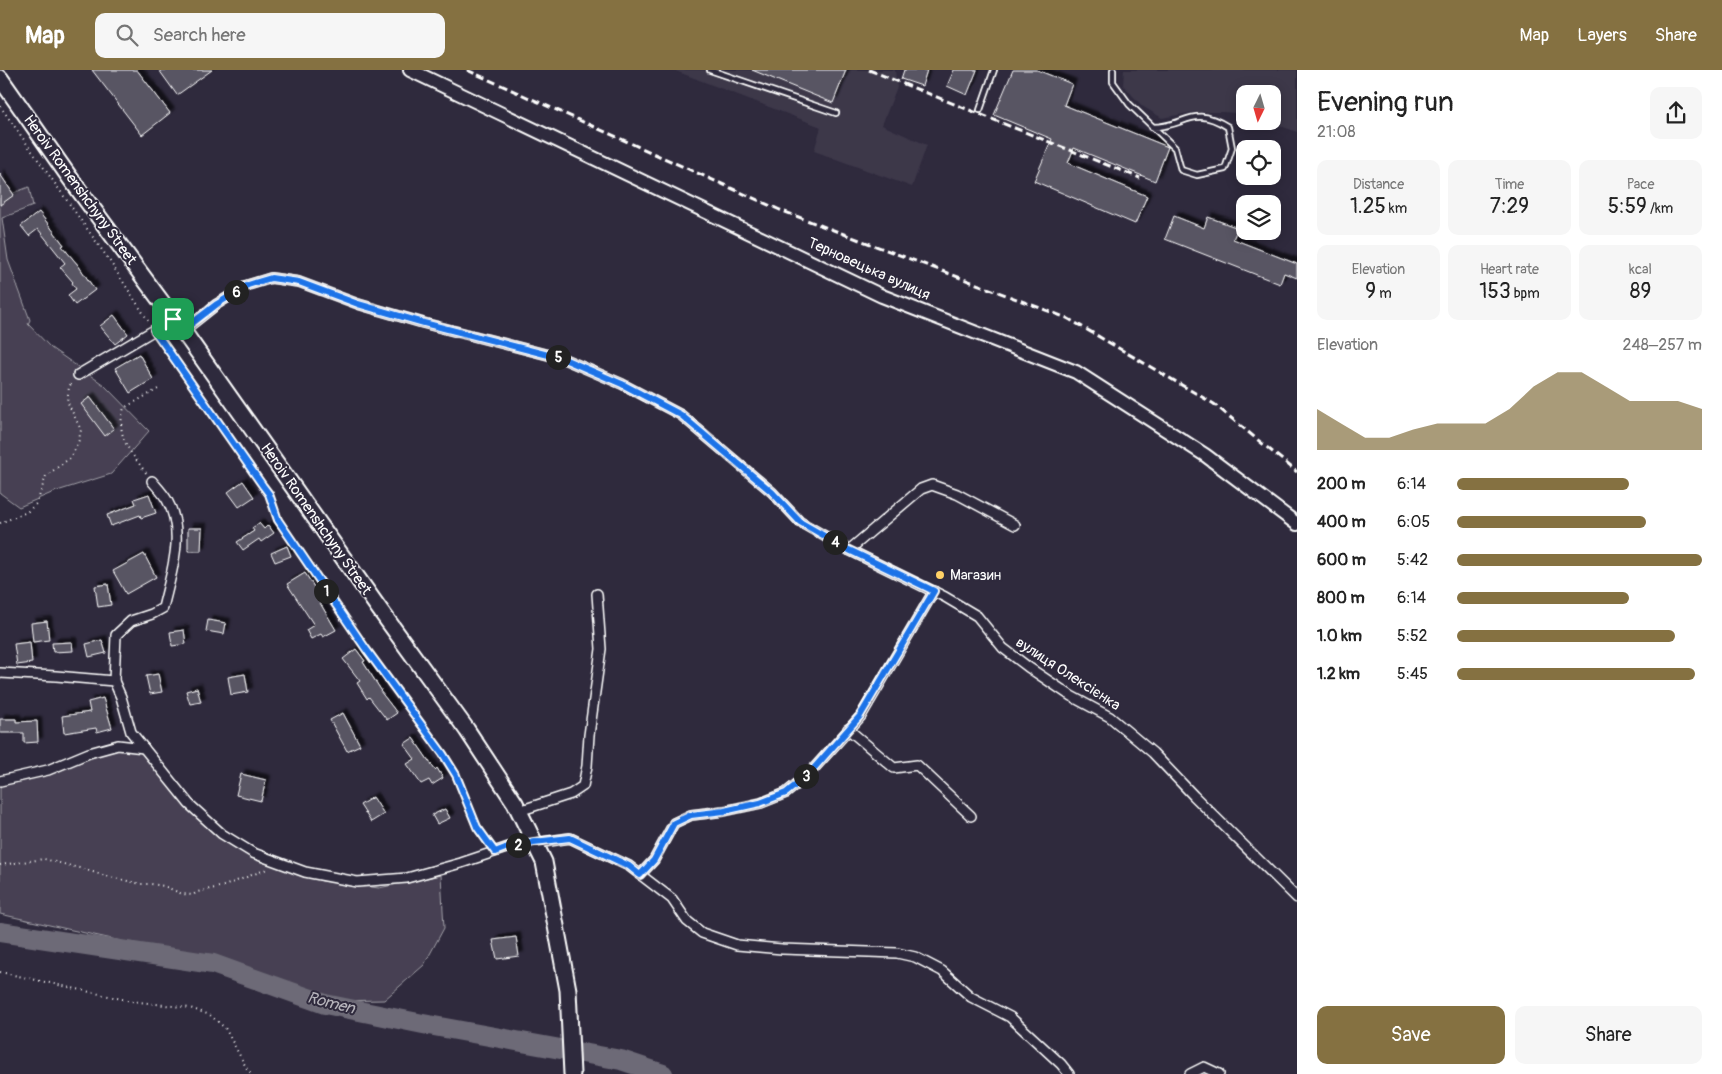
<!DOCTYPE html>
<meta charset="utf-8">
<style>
body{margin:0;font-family:Pangolin,sans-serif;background:#f6f6f6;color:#222;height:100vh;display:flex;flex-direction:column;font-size:19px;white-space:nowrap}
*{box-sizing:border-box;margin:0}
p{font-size:16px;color:#767676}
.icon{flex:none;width:28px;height:28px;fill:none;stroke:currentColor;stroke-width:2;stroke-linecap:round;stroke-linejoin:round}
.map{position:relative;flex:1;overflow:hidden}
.sheet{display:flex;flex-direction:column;background:#fff;width:425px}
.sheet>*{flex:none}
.needle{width:32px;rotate:185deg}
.buttons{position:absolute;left:1236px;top:15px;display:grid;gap:10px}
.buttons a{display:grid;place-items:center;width:45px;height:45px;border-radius:10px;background:#fff;box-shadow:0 2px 12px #0003;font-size:25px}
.pin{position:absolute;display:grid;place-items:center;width:42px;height:42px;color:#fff;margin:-21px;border-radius:10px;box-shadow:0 2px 8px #0006}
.km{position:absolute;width:25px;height:25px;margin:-12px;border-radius:50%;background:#222;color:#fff;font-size:14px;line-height:25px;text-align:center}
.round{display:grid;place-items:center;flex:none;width:52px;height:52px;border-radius:10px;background:#f6f6f6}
.head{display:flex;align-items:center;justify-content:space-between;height:85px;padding:0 20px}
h1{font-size:28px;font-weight:600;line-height:38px}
.metrics{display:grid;grid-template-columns:repeat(3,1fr);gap:8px;height:85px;padding:5px 20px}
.metrics div{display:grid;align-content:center;border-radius:10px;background:#f6f6f6;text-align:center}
.metrics b{font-size:21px;font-weight:600}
.metrics small{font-size:14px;font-weight:400}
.metrics p{font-size:14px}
.chart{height:140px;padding:10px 20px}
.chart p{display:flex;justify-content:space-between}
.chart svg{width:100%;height:90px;margin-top:5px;fill:#857141;opacity:.7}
.button{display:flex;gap:10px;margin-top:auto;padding:10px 20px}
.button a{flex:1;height:58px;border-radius:10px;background:#857141;color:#fff;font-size:20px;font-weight:600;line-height:58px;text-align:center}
.button a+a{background:#f6f6f6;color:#222}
ul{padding:0 20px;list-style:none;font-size:16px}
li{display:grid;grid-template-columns:80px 60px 1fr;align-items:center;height:38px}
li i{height:12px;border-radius:6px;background:#857141}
header{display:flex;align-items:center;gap:30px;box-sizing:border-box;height:70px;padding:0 25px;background:#857141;color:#fff}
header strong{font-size:24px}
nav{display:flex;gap:28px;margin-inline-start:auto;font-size:18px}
.search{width:350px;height:45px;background:#f6f6f6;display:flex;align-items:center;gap:12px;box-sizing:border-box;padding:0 18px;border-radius:10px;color:#767676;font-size:19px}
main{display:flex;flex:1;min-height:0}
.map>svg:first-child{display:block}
.built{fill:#3c3749}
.green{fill:#464152;stroke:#a2a0a8}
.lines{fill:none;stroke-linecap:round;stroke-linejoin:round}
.river{stroke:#6d6a77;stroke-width:20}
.building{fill:#595564;stroke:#fff;filter:url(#shadow)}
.service-casing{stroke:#fff;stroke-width:8}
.minor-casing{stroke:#fff;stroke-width:12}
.secondary-casing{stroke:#fff;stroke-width:16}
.primary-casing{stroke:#fff;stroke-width:19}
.path{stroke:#fff;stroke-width:2;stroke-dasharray:1 4;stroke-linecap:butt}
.service{stroke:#2f2a3d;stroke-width:4.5}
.minor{stroke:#2f2a3d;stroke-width:9}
.secondary{stroke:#2f2a3d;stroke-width:12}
.primary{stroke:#2f2a3d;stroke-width:15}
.rail{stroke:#fff;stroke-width:3;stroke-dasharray:8 4;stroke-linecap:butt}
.route-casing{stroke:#fff;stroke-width:10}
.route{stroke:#1a73e8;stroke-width:6}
.poi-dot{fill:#ffd166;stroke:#2f2a3d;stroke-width:2}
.labels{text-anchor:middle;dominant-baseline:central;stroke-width:4;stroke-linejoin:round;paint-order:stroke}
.street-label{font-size:15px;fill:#fff;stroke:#2f2a3d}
.poi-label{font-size:15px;fill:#fff;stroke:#2f2a3d;text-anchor:start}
.water-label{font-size:16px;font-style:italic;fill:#b6b4bb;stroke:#2f2a3d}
</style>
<header>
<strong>Map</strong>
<div class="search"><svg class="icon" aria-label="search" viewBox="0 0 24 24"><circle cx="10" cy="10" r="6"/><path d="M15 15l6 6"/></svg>Search here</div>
<nav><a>Map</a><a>Layers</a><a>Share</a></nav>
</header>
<main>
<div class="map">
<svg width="1297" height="1004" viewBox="0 0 1297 1004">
<defs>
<filter id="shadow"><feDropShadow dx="4.5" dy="-4.5" stdDeviation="1" flood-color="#0009"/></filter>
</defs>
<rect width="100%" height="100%" fill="#2f2a3d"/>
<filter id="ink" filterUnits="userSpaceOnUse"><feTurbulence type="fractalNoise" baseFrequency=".02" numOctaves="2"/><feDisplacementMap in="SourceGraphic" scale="10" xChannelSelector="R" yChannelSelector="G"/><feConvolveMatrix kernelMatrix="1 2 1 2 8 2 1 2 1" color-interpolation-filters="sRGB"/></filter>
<g filter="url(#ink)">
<g class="built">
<path d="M673,0H895L897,17L882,55L927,75L912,117L814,81L821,57Z"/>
<path d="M1124,0H1297V62L1267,51H1272V24H1245V44L1222,42H1194L1162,48L1142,36L1123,15Z"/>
</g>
<g class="green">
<path d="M29,117L33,136L2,148L8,190L30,250L28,254L51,278L104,315L149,361L111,404L54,422L19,437L0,423V128Z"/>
<path d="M120,674L142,682L230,766L279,797L322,811L379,818L441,805L444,858L424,895L384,930L328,931L220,889L157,879L0,844V711Z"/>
</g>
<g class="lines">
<path class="river" d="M0,862L213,894L325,934L423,954L621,990L663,1004"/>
</g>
<g class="building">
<path d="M92,0H137L170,43L142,65Z"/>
<path d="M159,0H212L177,25Z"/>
<path d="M752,0H846L833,33Z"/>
<path d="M904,0H927L922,16L901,9Z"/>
<path d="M954,0H977L967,25L947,16Z"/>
<path d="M1013,0H1037L1072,14L1064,35L1168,77L1155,111L1074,78L1068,93L1147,126L1135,154L1034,111L1052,69L994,45Z"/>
<path d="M0,104L14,125L0,135Z"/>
<path d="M39,142L64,175L62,176L78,195L95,220L75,235L68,225L76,219L72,213L73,212L60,197L65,193L38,159L29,166L21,156Z"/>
<path d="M1174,146L1204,158L1208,147L1238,158L1233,169L1297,194V208L1284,203L1280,214L1165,169Z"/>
<path d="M114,245L128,264L115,274L100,256Z"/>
<path d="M139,284L153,309L130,323L115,298Z"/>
<path d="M90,327L114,359L105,366L81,334Z"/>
<path d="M243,411L254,427L239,437L228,422Z"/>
<path d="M149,424L156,443L141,448L140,445L111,456L107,445L136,434L134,429Z"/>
<path d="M259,453L264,459L268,455L274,463L261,472L259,469L243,480L237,472L254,461L252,458Z"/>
<path d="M188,458H202L201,481H188Z"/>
<path d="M287,476L291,486L275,492L271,483Z"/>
<path d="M144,484L156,507L126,524L113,501Z"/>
<path d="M305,503L323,531L320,533L336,560L323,567L321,564L311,569L306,560L314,555L287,514Z"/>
<path d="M108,514L111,535L98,537L95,516Z"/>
<path d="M208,550L226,553L224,564L206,561Z"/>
<path d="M47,551L49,570L33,572L31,553Z"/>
<path d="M184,560L186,574L172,576L170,562Z"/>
<path d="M102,570L106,583L89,587L86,574Z"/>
<path d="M30,572L32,593L17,595L14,574Z"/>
<path d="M72,572L73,581L53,582L52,573Z"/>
<path d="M356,579L365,591L363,592L381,620L380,621L397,643L387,650L369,627L367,629L357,613L360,611L343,589Z"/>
<path d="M158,604L162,622L150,624L146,606Z"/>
<path d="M245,604L248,622L231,625L228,607Z"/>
<path d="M197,618L201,632L190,634L186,621Z"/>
<path d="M103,628L112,658L97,662L96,658L64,663L62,646L90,642L88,632Z"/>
<path d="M343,643L360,675L347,681L330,650Z"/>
<path d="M0,649H16V652L37,651L38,672L24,673V663H0Z"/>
<path d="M413,668L435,700L437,698L443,708L432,715L429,710L421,714L407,694L415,689L404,674Z"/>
<path d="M241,704L266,710L261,731L236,725Z"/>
<path d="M373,727L384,744L371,752L360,735Z"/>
<path d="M445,739L450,748L437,754L432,745Z"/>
<path d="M516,867L519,886L497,889L493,870Z"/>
</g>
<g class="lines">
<g class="service-casing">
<g id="service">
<path d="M710,0L836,43"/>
<path d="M1113,0V12L1129,34L1175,78L1181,100L1197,105L1225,99L1232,78L1228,57C1191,34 1187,57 1152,57"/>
<path d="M980,40L994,0"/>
</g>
</g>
<g class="minor-casing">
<g id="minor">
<path d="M183,261L217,234L248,215L271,208L299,212L358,234L423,253L564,289L622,314L681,345L772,422L800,452L849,480L945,527L977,546L1003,578L1028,597L1071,626L1110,647L1153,683L1194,726L1297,828"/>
<path d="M78,305L173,249"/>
<path d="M849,480L921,419L932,415L957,424L1015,455"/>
<path d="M0,603L56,606L114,611L121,627L131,662L189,734L222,764L253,783L305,802L357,812L407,808L461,793L509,777L570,768L629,796L672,829L687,851L702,863L737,875L782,879L897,883L915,887L942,901L971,927L1010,947L1061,994L1069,1004"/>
<path d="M114,611L116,565L131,551L152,544L163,538C171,503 186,463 167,430C163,423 157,417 152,411"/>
<path d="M848,659L894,698L917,695L971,746"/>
<path d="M0,711L48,700L89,683L118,675L144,678"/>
<path d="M519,741L571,724L583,716L587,696L589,665L601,579L597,524"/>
<path d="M640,805L654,790L674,753L691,745L724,741L761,733L786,723L808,705L861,646L934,521"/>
<path d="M1190,1004L1204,997L1219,1004"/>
</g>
</g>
<g class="secondary-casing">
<path id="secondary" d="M410,0L882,226L1076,302L1205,385L1297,454"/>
</g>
<g class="primary-casing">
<path id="primary" d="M0,8L70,108L183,261L380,540L467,660L515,733L544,792L568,920L572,1004"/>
</g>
<g class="path">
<path d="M0,36L107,187L149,252"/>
<path d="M160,268L263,416L269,424L278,450L366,579L443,683L456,705L477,757L489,773"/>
<path d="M146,403C130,381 115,367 124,338L160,318"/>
<path d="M0,453L27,442L37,433L46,406L70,388L78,374L81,360L67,331L69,317L72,312"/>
<path d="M0,795L44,789L83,799L106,806L141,814H151L164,816L182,824L193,825L197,822L224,816L267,799"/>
<path d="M0,902L131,931L190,938L210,945L225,958L247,999L252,1004"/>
</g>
<use href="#service" class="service"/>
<use href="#minor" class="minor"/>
<use href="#secondary" class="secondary"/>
<use href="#primary" class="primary"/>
<g class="rail">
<path d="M467,0L780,140L1067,248L1214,334L1297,402"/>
<path d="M869,0L1140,108"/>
</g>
</g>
</g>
<g class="lines" filter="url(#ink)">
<g class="route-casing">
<path id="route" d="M271,208L299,212L358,234L424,253L564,289L622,314L681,345L772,422L800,452L849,480L934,521L860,646L808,705L786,723L760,733L724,741L691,745L674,753L654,790L640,805L629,796L570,768L534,772L508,777L495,782L477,757L456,705L443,684L366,579L278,450L269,424L263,416L154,260L173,249L182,261L217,234L248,215Z"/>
</g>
<use href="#route" class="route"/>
</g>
<circle class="poi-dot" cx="940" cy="505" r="5"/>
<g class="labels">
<g class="street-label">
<text transform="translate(80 120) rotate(54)">Heroiv Romenshchyny Street</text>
<text transform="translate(869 199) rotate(24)">Терновецька вулиця</text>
<text transform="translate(316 449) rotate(55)">Heroiv Romenshchyny Street</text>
<text transform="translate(1068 604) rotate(33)">вулиця Олексієнка</text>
</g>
<g class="poi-label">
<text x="950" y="505">Магазин</text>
</g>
<g class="water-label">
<text transform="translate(331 933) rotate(14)">Romen</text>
</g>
</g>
</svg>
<div class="buttons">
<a><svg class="needle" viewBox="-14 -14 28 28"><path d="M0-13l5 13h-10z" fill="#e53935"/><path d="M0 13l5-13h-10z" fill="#767676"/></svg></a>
<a><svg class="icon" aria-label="locate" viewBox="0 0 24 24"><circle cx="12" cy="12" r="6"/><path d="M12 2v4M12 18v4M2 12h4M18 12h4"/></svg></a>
<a><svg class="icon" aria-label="layers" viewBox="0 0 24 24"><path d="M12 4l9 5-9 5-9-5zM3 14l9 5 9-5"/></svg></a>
</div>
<div class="pin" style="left:173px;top:249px;background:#1e9e55"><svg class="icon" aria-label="arrive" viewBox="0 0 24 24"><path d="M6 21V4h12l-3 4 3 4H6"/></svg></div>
<b class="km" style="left:326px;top:521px">1</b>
<b class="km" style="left:518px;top:775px">2</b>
<b class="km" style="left:806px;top:706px">3</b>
<b class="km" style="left:835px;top:472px">4</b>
<b class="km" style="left:558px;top:287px">5</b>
<b class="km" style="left:236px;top:222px">6</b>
</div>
<section class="sheet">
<div class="head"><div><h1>Evening run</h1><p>21:08</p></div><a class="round"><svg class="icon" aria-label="share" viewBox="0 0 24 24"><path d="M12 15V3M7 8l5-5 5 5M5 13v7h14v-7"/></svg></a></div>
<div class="metrics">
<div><p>Distance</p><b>1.25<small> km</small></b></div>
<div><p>Time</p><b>7:29</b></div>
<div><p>Pace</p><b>5:59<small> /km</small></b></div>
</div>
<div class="metrics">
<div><p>Elevation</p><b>9<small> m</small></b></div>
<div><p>Heart rate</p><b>153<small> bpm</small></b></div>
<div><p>kcal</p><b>89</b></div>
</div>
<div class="chart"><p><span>Elevation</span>248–257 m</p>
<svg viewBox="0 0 160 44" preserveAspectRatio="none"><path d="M0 44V24L10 31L20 38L30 38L40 34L50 31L60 31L70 31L80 24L90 13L100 6L110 6L120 13L130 20L140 20L150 20L160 24V44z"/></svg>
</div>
<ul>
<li><b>200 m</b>6:14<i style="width:70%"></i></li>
<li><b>400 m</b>6:05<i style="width:77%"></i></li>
<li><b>600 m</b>5:42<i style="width:100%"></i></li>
<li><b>800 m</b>6:14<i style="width:70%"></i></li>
<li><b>1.0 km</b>5:52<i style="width:89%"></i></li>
<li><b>1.2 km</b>5:45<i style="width:97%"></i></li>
</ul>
<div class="button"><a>Save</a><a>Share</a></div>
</section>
</main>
